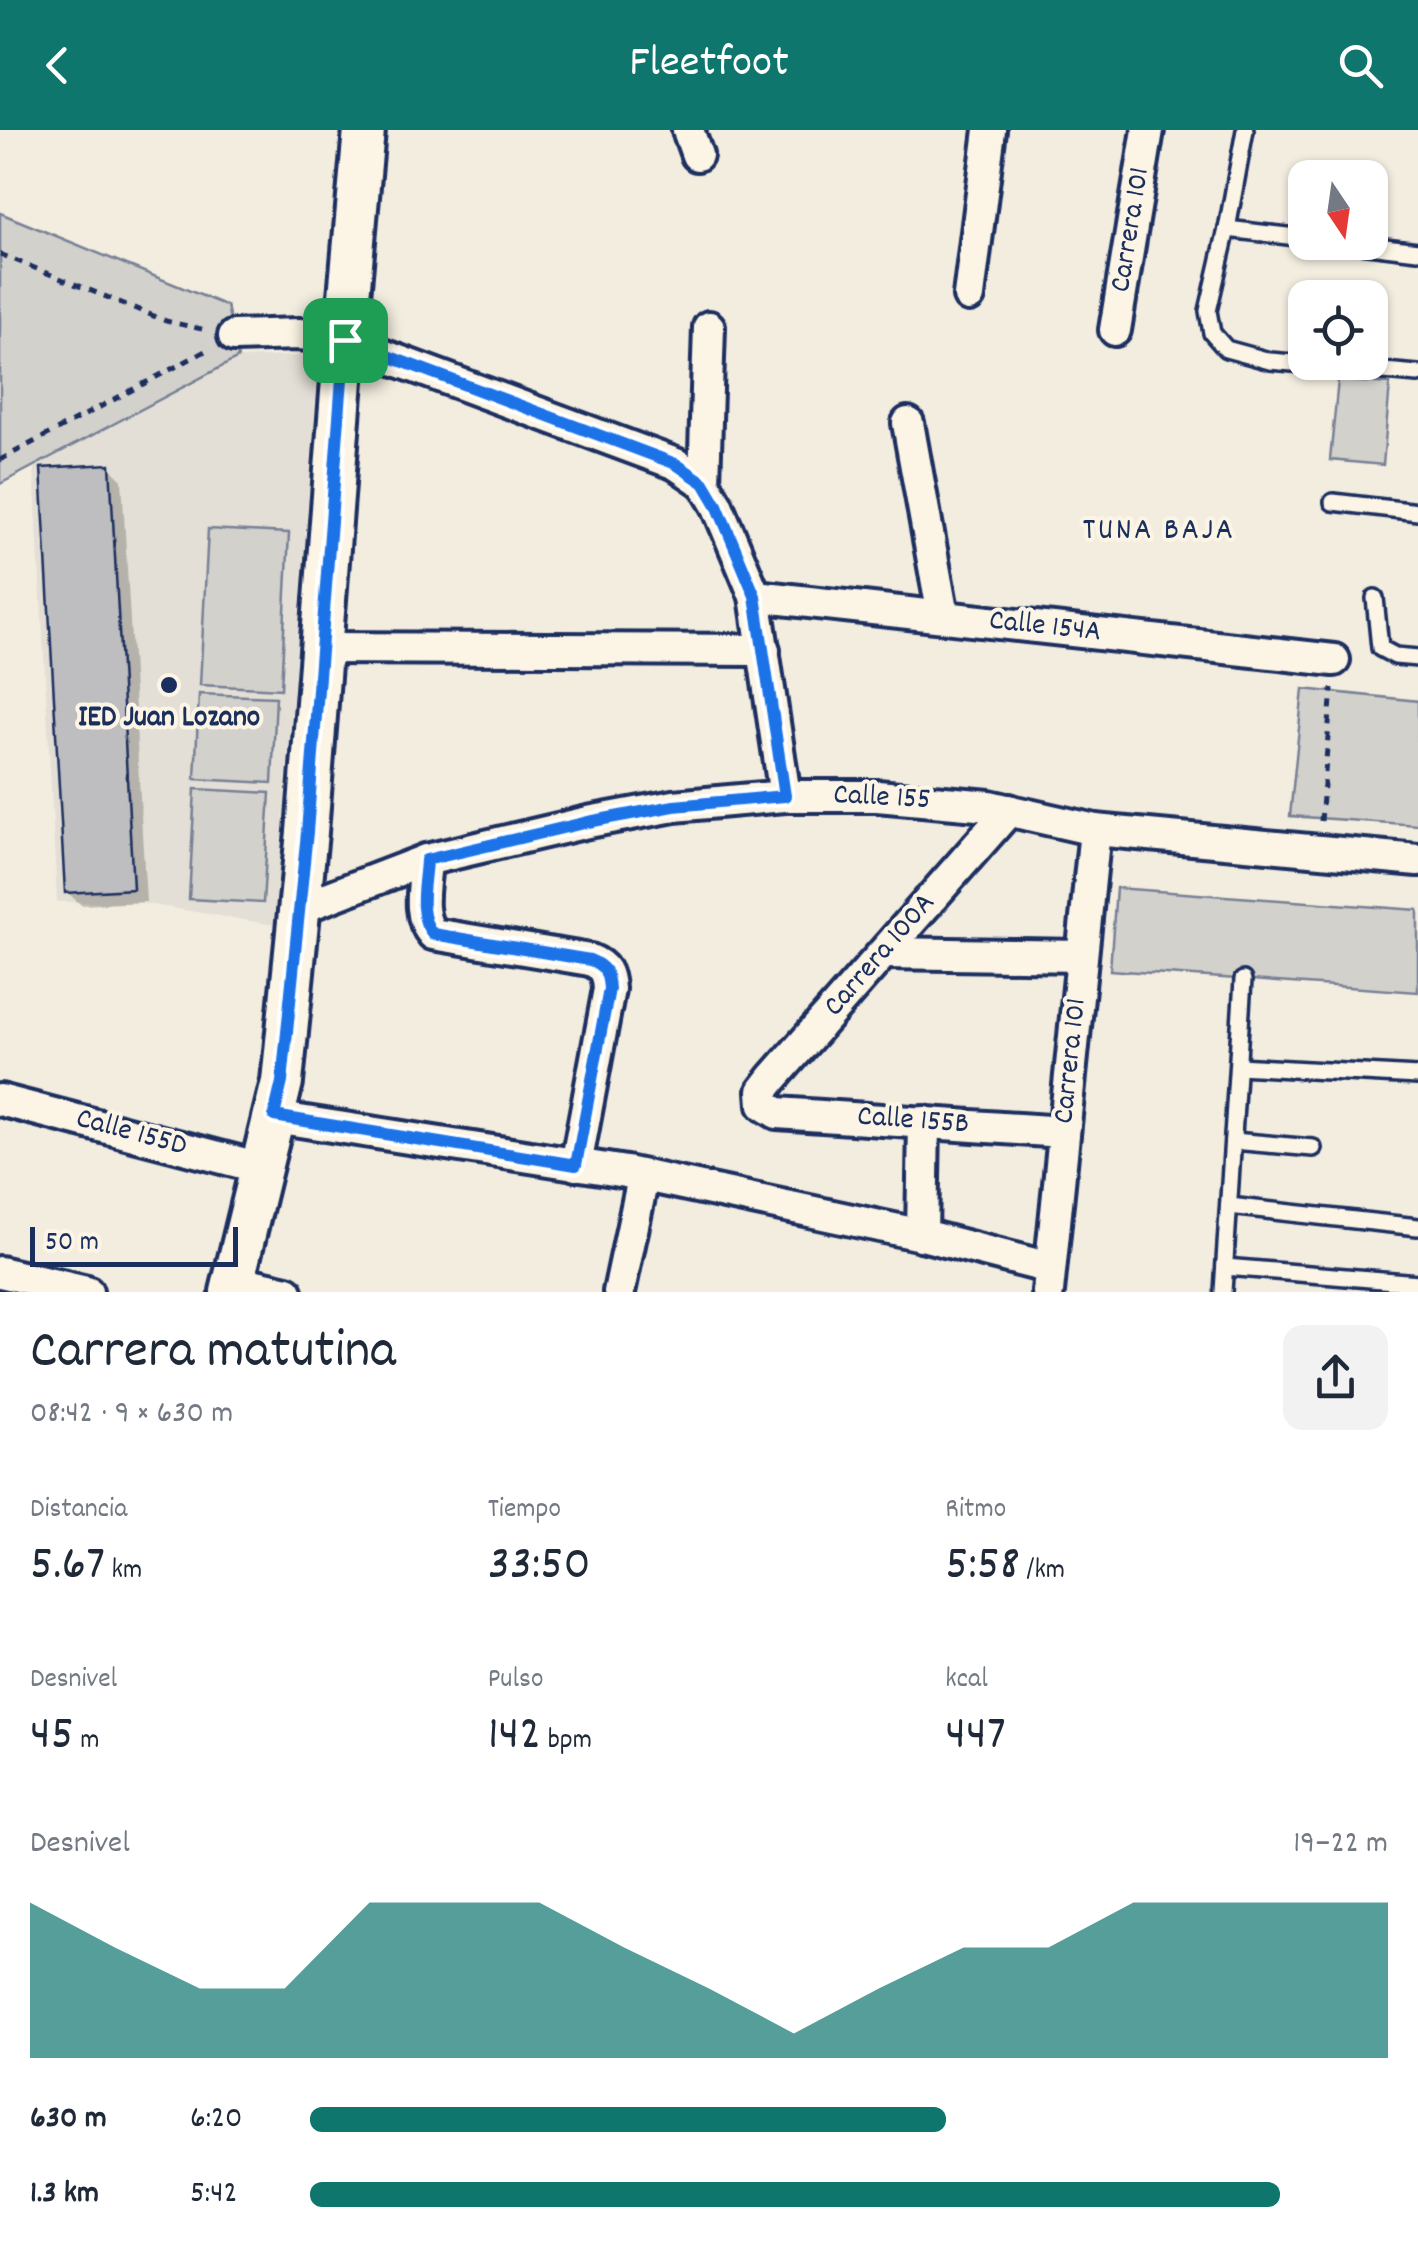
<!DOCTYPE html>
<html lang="es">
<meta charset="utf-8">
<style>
body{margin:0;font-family:Dekko,sans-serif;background:#f2f2f3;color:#1f2937;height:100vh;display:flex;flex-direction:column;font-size:38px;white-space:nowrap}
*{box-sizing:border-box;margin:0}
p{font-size:32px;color:#747a83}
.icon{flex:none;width:55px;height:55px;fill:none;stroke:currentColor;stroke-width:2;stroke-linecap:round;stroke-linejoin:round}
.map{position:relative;height:1162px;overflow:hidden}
.sheet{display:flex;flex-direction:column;background:#fff;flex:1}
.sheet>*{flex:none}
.needle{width:65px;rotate:167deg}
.tools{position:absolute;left:1288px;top:30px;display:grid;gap:20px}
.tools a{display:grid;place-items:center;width:100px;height:100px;border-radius:20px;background:#fff;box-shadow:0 2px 8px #0004;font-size:50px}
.scale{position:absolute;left:30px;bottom:25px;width:208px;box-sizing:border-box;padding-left:10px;border:5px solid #1b2f5e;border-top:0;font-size:28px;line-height:35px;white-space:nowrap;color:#1b2f5e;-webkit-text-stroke:8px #fcf5e5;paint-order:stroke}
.pin{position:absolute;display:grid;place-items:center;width:85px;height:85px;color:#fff;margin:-42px;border-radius:20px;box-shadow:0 5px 15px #0006}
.round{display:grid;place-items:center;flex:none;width:105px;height:105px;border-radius:20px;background:#f2f2f3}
.headline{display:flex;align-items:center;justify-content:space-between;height:170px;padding:0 30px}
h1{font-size:55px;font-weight:600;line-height:75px}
.stats{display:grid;grid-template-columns:repeat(3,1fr);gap:15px;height:170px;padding:10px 30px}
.stats div{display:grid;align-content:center}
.stats b{font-size:50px;font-weight:600}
.stats small{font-size:28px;font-weight:400}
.stats p{font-size:28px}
.chart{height:280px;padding:20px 30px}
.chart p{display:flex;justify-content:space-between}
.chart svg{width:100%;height:180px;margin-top:10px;fill:#0f766e;opacity:.7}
ul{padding:0 30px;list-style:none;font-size:32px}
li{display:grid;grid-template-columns:160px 120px 1fr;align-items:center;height:75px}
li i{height:25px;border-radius:12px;background:#0f766e}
header{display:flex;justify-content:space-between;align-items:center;height:130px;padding:0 30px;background:#0f766e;color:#fff;font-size:45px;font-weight:600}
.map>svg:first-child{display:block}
.built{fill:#e3dfd6}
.green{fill:#d3d1cc;stroke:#778095;stroke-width:2.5}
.shadow{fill:#0003}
.building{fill:#bebec0;stroke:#1b2f5e;stroke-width:2.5}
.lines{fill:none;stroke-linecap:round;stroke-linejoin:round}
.service-casing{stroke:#1b2f5e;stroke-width:22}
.minor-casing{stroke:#1b2f5e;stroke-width:38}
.tertiary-casing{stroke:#1b2f5e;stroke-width:48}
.path{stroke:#1b2f5e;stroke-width:5;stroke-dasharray:8 8;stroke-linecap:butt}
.service{stroke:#fcf5e5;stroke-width:15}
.minor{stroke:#fcf5e5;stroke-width:30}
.tertiary{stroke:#fcf5e5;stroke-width:40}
.route-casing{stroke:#fff;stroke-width:20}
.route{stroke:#1a73e8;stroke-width:12}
.poi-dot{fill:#1b2f5e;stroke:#fcf5e5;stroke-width:4}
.labels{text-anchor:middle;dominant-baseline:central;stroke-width:8;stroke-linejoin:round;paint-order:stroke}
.street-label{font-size:30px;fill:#1b2f5e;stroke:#fcf5e5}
.poi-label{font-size:30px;font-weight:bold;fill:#1b2f5e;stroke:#fcf5e5}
.neighbourhood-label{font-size:32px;letter-spacing:2.5px;fill:#1b2f5e;stroke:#fcf5e5}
</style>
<header><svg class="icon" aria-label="back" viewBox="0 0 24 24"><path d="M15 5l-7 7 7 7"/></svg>Fleetfoot<svg class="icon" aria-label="search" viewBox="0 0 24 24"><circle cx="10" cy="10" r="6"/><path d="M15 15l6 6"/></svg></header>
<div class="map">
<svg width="1418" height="1162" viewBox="0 0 1418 1162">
<rect width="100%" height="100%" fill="#f3ede0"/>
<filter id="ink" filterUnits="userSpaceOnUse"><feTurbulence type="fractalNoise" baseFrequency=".01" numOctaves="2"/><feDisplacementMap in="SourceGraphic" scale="20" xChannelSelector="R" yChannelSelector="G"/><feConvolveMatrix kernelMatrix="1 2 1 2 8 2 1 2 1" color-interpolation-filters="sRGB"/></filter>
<g filter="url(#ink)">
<path class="built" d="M319,225L275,795L141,773L57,772L34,338L238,228Z"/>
<g class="green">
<path d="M0,83L227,176L238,228L0,354Z"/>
<path d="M1338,250L1390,254L1383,335L1330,330Z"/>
<path d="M208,399L289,403L281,559L200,555Z"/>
<path d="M1303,559L1418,571V695L1290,686Z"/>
<path d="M199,564L276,567L272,653L195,649Z"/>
<path d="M195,659L270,663L263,773L189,769Z"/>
<path d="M1116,758L1418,780V862L1110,840Z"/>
</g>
<path class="shadow" d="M109,337L122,350L146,772L81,775L67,762Z"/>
<path class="building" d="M110,334L133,759L65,763L41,338Z"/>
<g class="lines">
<g class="service-casing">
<g id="service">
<path d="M1245,0L1227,99L1208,181L1212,203L1226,219L1270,231L1418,244"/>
<path d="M1227,99L1305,108"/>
<path d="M1343,112L1418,121"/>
<path d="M1333,372L1418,382"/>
<path d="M1375,468L1380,518L1395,526L1418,528"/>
<path d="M1238,936L1418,946"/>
<path d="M1233,1011L1313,1018"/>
<path d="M1229,1076L1418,1097"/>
<path d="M1225,1137L1418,1153"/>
<path d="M1223,1162L1243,850"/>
</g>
</g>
<g class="minor-casing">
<g id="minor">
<path d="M688,0L697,25"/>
<path d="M969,166L990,0"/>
<path d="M709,197L704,353L717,375L755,466L785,666"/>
<path d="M1115,200L1148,0"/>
<path d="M234,206L300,204L345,211L676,334L704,353"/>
<path d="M908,293L943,486"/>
<path d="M755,466L1334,530"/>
<path d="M320,518L764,520"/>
<path d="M1009,680L773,948L763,961L764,975L777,983L1064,1002"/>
<path d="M426,730C425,754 416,785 433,804L590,830C605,836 608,843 609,859L576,1035"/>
<path d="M298,779L426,730L588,692L674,676L785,666H877L989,676L1095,700L1418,730"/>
<path d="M884,823L1082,826"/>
<path d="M0,970L261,1038"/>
<path d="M274,987L626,1042L922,1105L1050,1138"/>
<path d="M922,1105L924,992"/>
<path d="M0,1142L87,1162"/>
<path d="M234,1150L287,1162"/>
<path d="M619,1162L643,1048"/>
<path d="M1048,1162L1095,700"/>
</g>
</g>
<g class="tertiary-casing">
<path id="tertiary" d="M231,1162L282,952L307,702L345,211L364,0"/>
</g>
<g class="path">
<path d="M0,124L166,191L206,200"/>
<path d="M0,330L209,219"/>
<path d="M1321,691L1332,558"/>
</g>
<use href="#service" class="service"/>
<use href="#minor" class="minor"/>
<use href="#tertiary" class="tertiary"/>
</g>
</g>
<g class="lines" filter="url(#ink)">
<g class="route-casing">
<path id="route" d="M345,210L676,334L704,353L717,375L755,466L785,666L674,676L588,692L426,730C425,754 416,785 433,804L590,830C605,836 608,843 609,859L576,1035L274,986L282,952L307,702Z"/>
</g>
<use href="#route" class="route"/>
</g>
<circle class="poi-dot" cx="169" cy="555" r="10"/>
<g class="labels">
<g class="street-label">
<text transform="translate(1132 100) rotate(-81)">Carrera 101</text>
<text transform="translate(1045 498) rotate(6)">Calle 154A</text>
<text transform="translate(882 669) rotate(3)">Calle 155</text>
<text transform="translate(881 826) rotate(-49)">Carrera 100A</text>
<text transform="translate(1072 931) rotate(-84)">Carrera 101</text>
<text transform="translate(913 992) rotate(4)">Calle 155B</text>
<text transform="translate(131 1004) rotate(15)">Calle 155D</text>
</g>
<g class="poi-label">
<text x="169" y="589">IED Juan Lozano</text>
</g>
<g class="neighbourhood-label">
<text x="1159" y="402">TUNA BAJA</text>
</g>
</g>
</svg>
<div class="tools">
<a><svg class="needle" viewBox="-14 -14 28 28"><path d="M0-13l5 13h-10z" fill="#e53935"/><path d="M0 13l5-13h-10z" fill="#747a83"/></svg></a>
<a><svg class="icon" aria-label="locate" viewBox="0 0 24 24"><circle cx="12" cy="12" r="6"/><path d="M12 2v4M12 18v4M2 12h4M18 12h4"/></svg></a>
</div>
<div class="scale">50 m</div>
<div class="pin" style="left:345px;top:210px;background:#1e9e55"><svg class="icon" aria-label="arrive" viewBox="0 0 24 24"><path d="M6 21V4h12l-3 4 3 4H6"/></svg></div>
</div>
<section class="sheet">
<div class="headline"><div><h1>Carrera matutina</h1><p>08:42 · 9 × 630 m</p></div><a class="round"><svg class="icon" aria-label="share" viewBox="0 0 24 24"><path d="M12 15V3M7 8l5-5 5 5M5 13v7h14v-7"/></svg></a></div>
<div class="stats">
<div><p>Distancia</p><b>5.67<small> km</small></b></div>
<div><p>Tiempo</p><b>33:50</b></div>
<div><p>Ritmo</p><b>5:58<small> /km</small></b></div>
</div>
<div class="stats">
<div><p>Desnivel</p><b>45<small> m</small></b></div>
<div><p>Pulso</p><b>142<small> bpm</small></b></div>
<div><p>kcal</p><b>447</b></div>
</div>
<div class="chart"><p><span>Desnivel</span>19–22 m</p>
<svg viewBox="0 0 160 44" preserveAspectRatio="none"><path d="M0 44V6L10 17L20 27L30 27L40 6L50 6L60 6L70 17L80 27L90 38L100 27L110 17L120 17L130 6L140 6L150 6L160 6V44z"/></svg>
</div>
<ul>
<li><b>630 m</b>6:20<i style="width:59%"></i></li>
<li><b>1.3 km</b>5:42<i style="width:90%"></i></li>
</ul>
</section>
